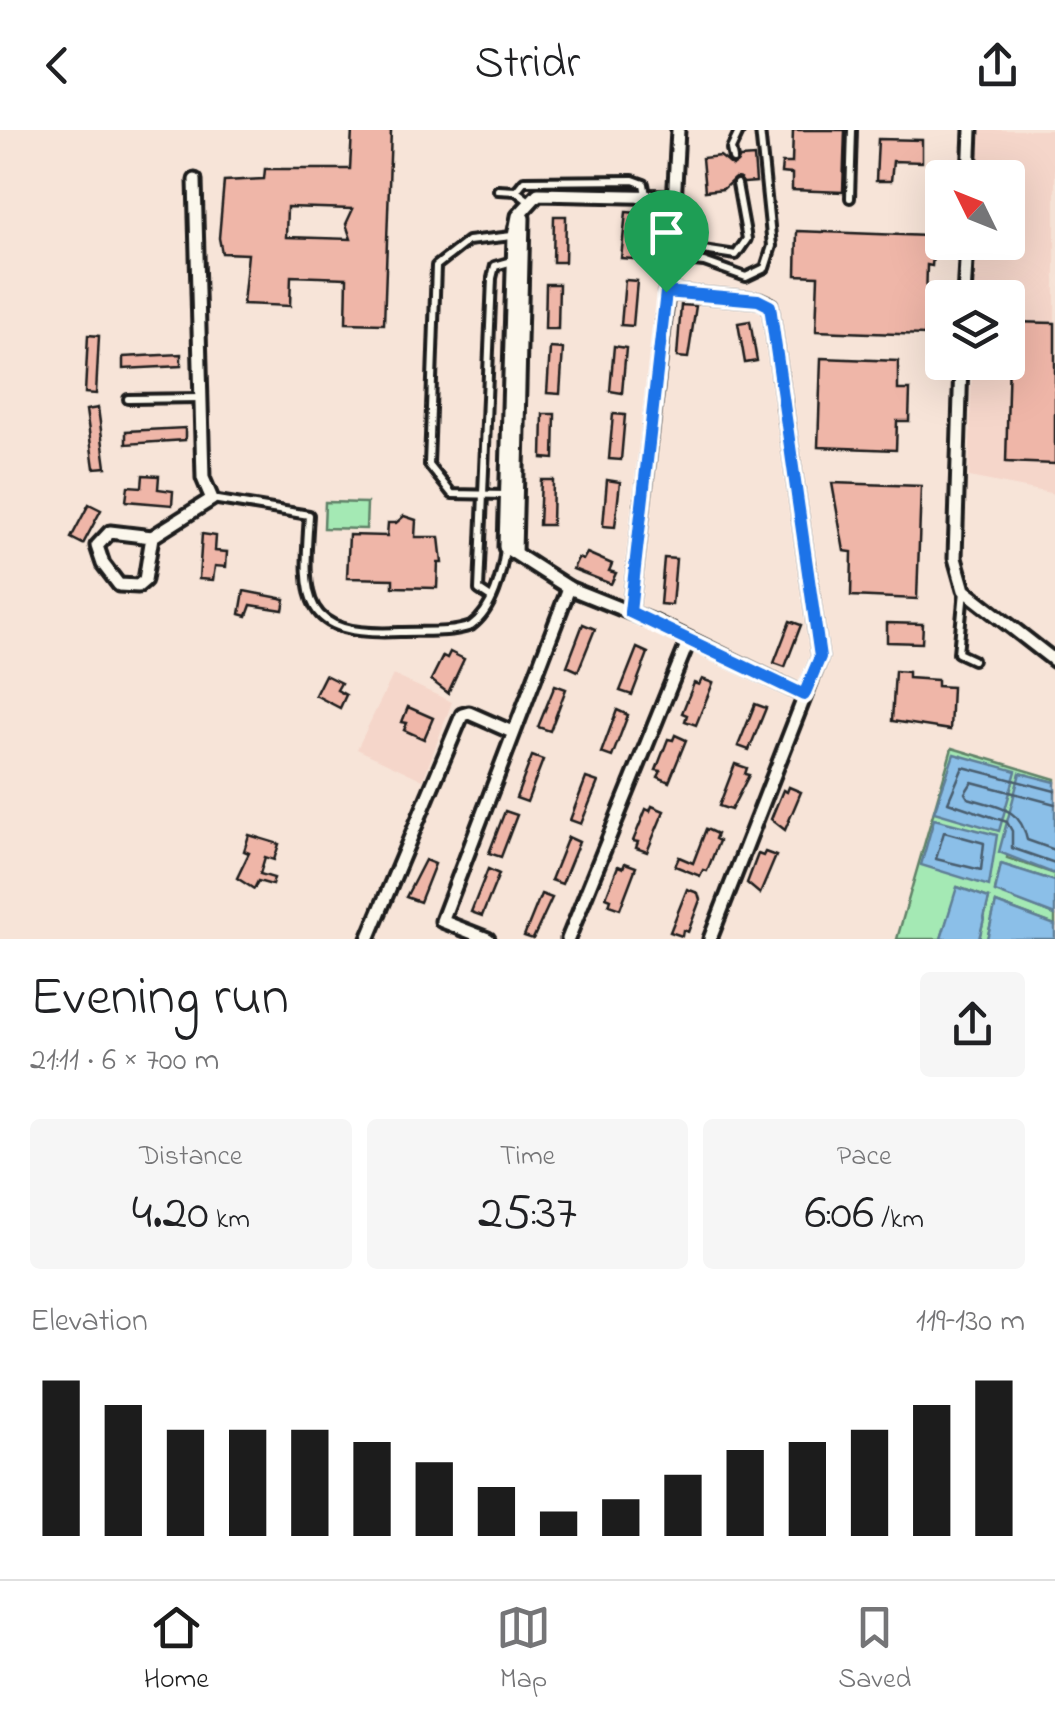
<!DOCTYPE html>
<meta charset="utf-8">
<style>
body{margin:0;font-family:"Indie Flower",sans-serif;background:#f6f6f6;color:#202124;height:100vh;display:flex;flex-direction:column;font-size:38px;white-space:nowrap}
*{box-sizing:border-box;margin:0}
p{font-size:32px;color:#757577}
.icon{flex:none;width:55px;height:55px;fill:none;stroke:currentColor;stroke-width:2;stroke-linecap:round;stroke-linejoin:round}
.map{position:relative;height:809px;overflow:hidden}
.side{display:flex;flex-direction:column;background:#fff;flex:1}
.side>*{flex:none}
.needle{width:65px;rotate:313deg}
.tools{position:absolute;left:925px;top:30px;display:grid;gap:20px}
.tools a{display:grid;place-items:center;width:100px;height:100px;border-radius:10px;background:#fff;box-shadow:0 10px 40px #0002;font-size:50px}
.pin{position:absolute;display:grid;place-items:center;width:85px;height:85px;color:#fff;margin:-102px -42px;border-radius:50% 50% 50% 0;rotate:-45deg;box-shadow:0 0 10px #0007}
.pin .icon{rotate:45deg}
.round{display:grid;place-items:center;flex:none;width:105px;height:105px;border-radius:10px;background:#f6f6f6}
.headline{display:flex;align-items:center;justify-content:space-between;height:170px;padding:0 30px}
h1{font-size:55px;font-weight:600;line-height:75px}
.figures{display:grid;grid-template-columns:repeat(3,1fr);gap:15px;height:170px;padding:10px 30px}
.figures div{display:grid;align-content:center;border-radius:10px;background:#f6f6f6;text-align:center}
.figures b{font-size:50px;font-weight:600}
.figures small{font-size:28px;font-weight:400}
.figures p{font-size:28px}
.chart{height:280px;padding:20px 30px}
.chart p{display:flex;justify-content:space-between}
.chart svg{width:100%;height:180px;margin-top:10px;stroke:#1c1c1c;stroke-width:6}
header{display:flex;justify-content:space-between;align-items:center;height:130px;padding:0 30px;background:#fff;font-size:45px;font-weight:600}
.dock{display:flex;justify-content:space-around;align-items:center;height:140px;border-top:2px solid #e0e0e0;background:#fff;font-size:28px;color:#757577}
.dock a{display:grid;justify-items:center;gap:5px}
.dock .active{color:#1c1c1c}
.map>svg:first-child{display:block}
.built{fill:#f5d6ca}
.green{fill:#a4e9b4;stroke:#608268;stroke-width:2.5}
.water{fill:#8bbfe8;stroke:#5f7e96;stroke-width:2.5}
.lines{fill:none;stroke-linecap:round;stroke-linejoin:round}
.shore{stroke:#485d6e;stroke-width:2.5}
.building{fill:#efb6a8;stroke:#1c1c1c;stroke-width:2.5;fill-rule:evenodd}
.lane-casing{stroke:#1c1c1c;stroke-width:14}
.street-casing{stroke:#1c1c1c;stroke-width:19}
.lane{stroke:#fbf7ec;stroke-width:6}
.street{stroke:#fbf7ec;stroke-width:11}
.route-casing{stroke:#fff;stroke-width:20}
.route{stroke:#1a73e8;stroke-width:12}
</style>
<header><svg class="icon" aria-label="back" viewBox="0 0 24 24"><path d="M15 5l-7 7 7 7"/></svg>Stridr<svg class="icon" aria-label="share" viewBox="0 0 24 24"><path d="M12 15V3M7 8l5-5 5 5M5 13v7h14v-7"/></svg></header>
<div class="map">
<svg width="1055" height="809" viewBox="0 0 1055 809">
<rect width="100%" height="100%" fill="#f7e4d8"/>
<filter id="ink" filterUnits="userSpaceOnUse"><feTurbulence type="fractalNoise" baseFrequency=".01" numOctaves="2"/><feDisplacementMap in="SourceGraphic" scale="20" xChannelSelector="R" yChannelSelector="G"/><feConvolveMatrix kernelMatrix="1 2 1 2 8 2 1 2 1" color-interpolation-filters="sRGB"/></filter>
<g filter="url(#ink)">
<g class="built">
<path d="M980,0H1055V364L969,347L972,233L1008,232V168L974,167L976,113L1008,112V48L978,47Z"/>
<path d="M393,545L452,572L423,650L357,619Z"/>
</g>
<g class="green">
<path d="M325,372L367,373L366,399L324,398Z"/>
<path d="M952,618L1055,649V652L1020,643L1007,728L1055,744V751L1001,734L995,761L1055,785V795L996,773L987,809H979L989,768L958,757L941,809H897Z"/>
</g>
<g class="water">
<path d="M954,624L1016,641L999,701L934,682Z"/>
<path d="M1020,643L1055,652V744L999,722Z"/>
<path d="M934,689L997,705L989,756L921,735Z"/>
<path d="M1001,734L1055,751V785L995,762Z"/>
<path d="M957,757L989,768L979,809H941Z"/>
<path d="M996,773L1055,795V809H987Z"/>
</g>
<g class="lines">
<g class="shore">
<path d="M1055,661L963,637L948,672L1007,692L1012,701V718L1055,733"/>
<path d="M1055,674L972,652L965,663L968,668C997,677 1021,677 1027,710L1055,720"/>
<path d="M944,702L984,713L981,740L936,729Z"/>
</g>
</g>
<g class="building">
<path d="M352,0H391L384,194L346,193L347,148L291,146L290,176L243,174L248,124L222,123L219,108L224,51L264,49L265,39H350ZM287,77L353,79L346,94L351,109L286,107Z"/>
<path d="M793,0H845L843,62L792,60V44L781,43L782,33H792Z"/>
<path d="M878,9L922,10V32L893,31L891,51H876Z"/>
<path d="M720,26L733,36L740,28L754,27L756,52L744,53L735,48L723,59L705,61L702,28Z"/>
<path d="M626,82L637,83L633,129L621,128Z"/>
<path d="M554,86H566L565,132H553Z"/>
<path d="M797,101L928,106L927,124H933L932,136L927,135L926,173H931V185L925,184V205L816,201L818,146L796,145Z"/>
<path d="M625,150L637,151L633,196L621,195Z"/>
<path d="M546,154H559L558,199H545Z"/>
<path d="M681,175L696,176L688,228L677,227Z"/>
<path d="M750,191L757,231L745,233L738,193Z"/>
<path d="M1010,192L1055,193V334L1006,332Z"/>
<path d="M88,205L99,206L96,264L85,263Z"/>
<path d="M614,216L626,218L622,263L610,261Z"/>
<path d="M550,218L563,219L560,264L547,263Z"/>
<path d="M181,224V236L123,239V227Z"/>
<path d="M821,228L898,231V260H910L909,291H897L896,320L818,317Z"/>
<path d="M98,278L106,337L94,338L86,280Z"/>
<path d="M543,284H555L554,329L542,328Z"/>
<path d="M613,284L625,285L621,330L609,329Z"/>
<path d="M185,298V310L126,314V301Z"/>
<path d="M143,345L159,346L158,359L173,361L172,375L126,371L128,356L142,357Z"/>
<path d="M541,350H553L552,395H539Z"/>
<path d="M607,350L620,352L615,397L603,396Z"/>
<path d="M832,353L921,356L917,469L851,466L852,422L844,421Z"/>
<path d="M89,374L101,380L83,414L71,408Z"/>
<path d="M404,386L416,390L415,407H439L442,433H438L437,458L393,457V449L347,448L349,405L387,406L388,393H396Z"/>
<path d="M202,404L216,406L215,421L227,422L226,437L215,436L213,450L199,449Z"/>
<path d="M587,423L612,434L609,441L616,443L611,454L573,439L578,428L583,430Z"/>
<path d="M664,428L676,429L672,475L660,474Z"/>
<path d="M244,461L285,469L283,480L251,475L247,486L240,484Z"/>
<path d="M790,491L801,495L785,537L774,533Z"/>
<path d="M887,493L923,494L922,513L887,512Z"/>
<path d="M583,494L595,499L578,541L567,536Z"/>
<path d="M637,518L648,523L632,565L620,561Z"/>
<path d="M450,522L464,529L448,563L431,550L443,526L447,528Z"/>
<path d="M895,541L908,542V548L937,550V556L952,557L950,600L892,591Z"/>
<path d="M325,545L341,553L337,560L346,565L340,578L315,565Z"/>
<path d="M702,549L713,553L696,595L685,591L687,585L682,583L694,553L699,555Z"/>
<path d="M555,555L566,559L550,601L538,597Z"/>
<path d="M755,574L766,578L749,620L738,616Z"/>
<path d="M408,577L433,588L424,609L404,600L407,593L402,592Z"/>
<path d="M617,580L628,585L612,627L601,623Z"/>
<path d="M675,605L686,610L669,652L658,647L661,641L656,640L668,609L673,610Z"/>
<path d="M532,626L543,630L527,672L516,668Z"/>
<path d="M735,634L747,638L745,644L749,645L731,680L719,676Z"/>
<path d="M586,648L598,652L581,694L570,690Z"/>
<path d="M789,657L801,662L785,700L771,689L783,660L787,662Z"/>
<path d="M652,676L664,681L647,722L636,718L638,712L633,711L646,679L650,681Z"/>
<path d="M505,681L517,685L501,727L489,723Z"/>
<path d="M706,699L717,704L715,709L719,711L707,741L703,740L700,746L675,736L679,727L693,733Z"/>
<path d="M249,705L279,714L274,730L265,727L260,744L274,748L272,755L258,751L254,759L237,748L249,723L244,721Z"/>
<path d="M568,707L579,712L562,754L551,750Z"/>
<path d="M765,722L776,726L760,764L747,753L758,724L763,726Z"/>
<path d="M425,730L435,734L420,772L406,767Z"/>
<path d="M625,733L636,737L620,779L609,775L611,769L606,767L618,736L623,738Z"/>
<path d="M488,739L499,744L482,786L471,782Z"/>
<path d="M687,759L698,763L700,770L688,802L683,800L682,806L670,802Z"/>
<path d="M541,764L552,768L533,809L524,806Z"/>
</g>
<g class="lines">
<g class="lane-casing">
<g id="lane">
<path d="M733,29L731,19L740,0"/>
<path d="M498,60L516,61"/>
<path d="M850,68L852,0"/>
<path d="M529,71L516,61L524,51L633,50L644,54L646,65"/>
<path d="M670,115L736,125L747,109L737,54"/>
<path d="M672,129L704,132L746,147L765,138L772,116L760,0"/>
<path d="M128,269L201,268"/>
<path d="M506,365L452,364L429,335L436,136L468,111L512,106"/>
<path d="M212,369L309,385C303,470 300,507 400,502C423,501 450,504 471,496C493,480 502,445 505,418"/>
<path d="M964,461L958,523L973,530"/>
<path d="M491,468L479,460L492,148L495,136L516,130"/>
</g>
</g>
<g class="street-casing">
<g id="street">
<path d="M969,48L971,0"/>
<path d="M671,67L538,64L518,86L514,106L505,417L569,458L654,492L804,565"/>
<path d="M666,162L759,170L770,175L820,527L710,809"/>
<path d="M964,168L967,112"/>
<path d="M961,232L955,428L964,460L1055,531"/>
<path d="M110,402L152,407L145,450L138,456L119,455L103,434L97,416Z"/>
<path d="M152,407L212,369L203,348L195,50"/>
<path d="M515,423L523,88"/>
<path d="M630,482L671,129L678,0"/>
<path d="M368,809L462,585L469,583L512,602"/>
<path d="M488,809L442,791L569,458"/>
<path d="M568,809L688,512"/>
</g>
</g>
<use href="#lane" class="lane"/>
<use href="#street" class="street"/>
</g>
</g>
<g class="lines" filter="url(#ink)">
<g class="route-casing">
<path id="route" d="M666,162L758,170L770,176L820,527L804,565L630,482Z"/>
</g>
<use href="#route" class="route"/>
</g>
</svg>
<div class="tools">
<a><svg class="needle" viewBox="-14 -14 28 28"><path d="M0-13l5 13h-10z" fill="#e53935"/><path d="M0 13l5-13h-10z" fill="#757577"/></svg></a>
<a><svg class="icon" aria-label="layers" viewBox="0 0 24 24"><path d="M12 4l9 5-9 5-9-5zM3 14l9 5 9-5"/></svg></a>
</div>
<div class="pin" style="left:666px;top:162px;background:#1e9e55"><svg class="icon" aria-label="arrive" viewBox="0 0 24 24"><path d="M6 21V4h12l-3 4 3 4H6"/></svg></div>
</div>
<section class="side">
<div class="headline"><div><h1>Evening run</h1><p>21:11 · 6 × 700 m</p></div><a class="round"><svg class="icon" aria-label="share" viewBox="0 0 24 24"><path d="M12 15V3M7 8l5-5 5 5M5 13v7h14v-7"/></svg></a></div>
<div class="figures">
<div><p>Distance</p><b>4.20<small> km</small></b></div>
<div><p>Time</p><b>25:37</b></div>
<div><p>Pace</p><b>6:06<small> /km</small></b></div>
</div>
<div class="chart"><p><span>Elevation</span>119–130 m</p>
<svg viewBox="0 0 160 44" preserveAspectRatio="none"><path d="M5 44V6M15 44V12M25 44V18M35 44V18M45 44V18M55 44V21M65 44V26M75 44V32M85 44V38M95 44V35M105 44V29M115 44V23M125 44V21M135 44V18M145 44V12M155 44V6"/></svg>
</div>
</section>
<nav class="dock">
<a class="active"><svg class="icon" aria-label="home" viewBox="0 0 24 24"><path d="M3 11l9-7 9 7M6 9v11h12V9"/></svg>Home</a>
<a><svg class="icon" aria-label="map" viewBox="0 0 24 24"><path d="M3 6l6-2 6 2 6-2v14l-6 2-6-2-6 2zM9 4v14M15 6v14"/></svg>Map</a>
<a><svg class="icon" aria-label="saved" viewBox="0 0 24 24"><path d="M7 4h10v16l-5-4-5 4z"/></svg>Saved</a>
</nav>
